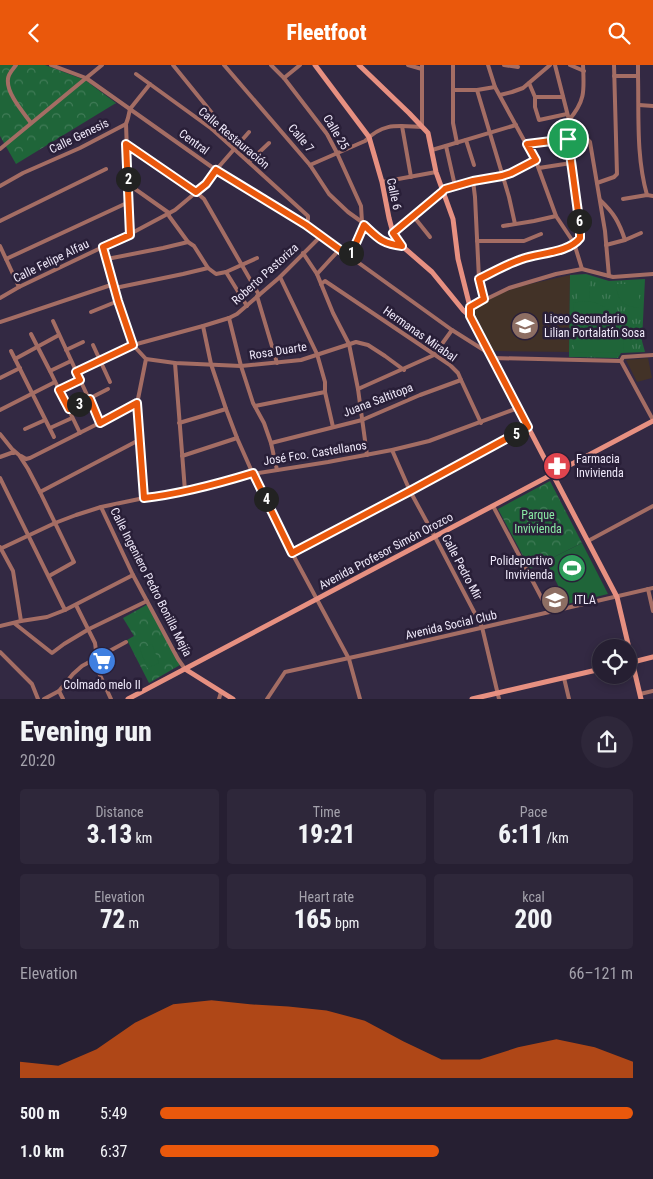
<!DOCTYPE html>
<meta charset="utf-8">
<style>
body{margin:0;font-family:"Roboto Condensed",sans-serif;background:#2e273a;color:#f1f3f6;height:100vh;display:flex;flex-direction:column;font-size:19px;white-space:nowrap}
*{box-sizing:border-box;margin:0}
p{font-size:16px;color:#a4a2ac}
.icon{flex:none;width:28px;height:28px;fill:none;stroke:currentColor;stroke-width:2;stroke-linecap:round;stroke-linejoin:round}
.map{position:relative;height:634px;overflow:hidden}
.panel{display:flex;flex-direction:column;background:#261f32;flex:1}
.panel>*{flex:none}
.buttons{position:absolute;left:592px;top:574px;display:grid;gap:10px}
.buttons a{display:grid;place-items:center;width:45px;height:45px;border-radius:50%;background:#261f32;box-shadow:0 2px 8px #0003,0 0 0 1px #423d4d;font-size:25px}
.pin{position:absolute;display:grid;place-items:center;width:42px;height:42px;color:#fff;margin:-21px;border:2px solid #fff;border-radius:50%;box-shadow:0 1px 5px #0007}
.km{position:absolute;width:25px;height:25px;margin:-12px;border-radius:50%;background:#222;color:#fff;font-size:14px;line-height:25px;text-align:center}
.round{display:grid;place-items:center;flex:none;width:52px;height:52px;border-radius:26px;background:#2e273a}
.overview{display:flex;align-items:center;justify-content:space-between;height:85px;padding:0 20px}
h1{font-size:28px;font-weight:800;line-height:38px}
.figures{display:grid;grid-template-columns:repeat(3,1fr);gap:8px;height:85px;padding:5px 20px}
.figures div{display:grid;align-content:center;border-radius:5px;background:#2e273a;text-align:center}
.figures b{font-size:25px;font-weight:800}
.figures small{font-size:14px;font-weight:400}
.figures p{font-size:14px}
.chart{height:140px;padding:10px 20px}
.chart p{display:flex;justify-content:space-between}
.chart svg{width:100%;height:90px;margin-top:5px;fill:#ea580c;opacity:.7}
ul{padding:0 20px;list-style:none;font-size:16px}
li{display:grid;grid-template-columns:80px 60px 1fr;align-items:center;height:38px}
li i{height:12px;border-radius:6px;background:#ea580c}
header{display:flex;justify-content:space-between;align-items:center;height:65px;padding:0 20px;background:#ea580c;color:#fff;font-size:22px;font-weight:800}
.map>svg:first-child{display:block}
.education{fill:#423227}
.grass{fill:url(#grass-tufts)}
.park{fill:url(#park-crowns)}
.garden{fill:#1f6539}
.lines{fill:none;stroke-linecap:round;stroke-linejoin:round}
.street{stroke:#a46d64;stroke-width:4}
.secondary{stroke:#e79081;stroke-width:5}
.route-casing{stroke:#fff;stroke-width:10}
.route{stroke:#ea580c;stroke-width:6}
.labels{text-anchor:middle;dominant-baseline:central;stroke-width:5;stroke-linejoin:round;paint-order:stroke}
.street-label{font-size:12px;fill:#efe9fa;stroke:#291f38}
.poi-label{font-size:12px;fill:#efe9fa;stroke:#291f38;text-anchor:start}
.park-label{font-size:12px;fill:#88e7a3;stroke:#291f38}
</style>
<header><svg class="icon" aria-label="back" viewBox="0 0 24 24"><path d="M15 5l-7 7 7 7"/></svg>Fleetfoot<svg class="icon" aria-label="search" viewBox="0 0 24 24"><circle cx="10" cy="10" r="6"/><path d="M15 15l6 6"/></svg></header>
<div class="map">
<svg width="653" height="634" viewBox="0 0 653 634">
<defs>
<pattern id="grass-tufts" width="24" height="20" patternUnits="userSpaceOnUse" patternTransform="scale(1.25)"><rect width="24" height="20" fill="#1f6539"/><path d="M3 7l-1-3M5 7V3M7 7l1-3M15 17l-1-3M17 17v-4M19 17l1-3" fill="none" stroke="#407b57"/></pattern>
<pattern id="park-crowns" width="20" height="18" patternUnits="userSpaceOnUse" patternTransform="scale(1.25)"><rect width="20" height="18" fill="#1f6539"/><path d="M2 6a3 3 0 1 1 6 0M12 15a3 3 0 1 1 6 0" fill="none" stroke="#407b57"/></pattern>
</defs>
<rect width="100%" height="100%" fill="#332943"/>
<g class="education">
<path d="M570,210L569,287L494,286L472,244L496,230L521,221Z"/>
<path d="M648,293L652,313L637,317L626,295Z"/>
<path d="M559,523L567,539L551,543L544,531Z"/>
</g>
<path class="grass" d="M586,209L609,216L645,214L642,276L645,287L621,288L618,293L569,292L570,210Z"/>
<g class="park">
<path d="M0,0H45L85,15L116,38L16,99L0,71Z"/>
<path d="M550,416L582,478L530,504L498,444Z"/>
<path d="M148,539L180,600L149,618L127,575L134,571L123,553Z"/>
</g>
<g class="garden">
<path d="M578,213H589L590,234H578Z"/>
<path d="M617,219H639V242C625,244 615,233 617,219Z"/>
<path d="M583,236C589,236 594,237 599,239C617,247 626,270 623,288L574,287L573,238Z"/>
<path d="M582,478L608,529L567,539L546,496Z"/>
<path d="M152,579L159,598L147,603L140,584Z"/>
</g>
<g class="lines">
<g class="street">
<path d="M16,0C13,4 8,9 8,14C6,28 23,47 31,58"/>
<path d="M51,0L86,13L216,105L306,160L452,265L490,289"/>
<path d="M173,0L216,53V59L212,64"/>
<path d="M224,0L310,100L329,129L348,147L362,157C365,162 376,173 382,176C388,180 395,180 402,181"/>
<path d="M271,0L284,13L327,69L337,88L361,141L362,157"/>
<path d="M408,0L422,4"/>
<path d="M453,0V58L457,78"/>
<path d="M488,0L495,22L537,99L556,151L574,178L582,204"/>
<path d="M504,0L518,2"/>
<path d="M570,0L584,6"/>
<path d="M136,9L212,64L308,151V154L306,160"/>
<path d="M614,11H638V0"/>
<path d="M638,11C639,50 636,91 647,130"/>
<path d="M284,13L300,0"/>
<path d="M529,18L535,32V42L539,55L567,49"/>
<path d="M453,25H477L495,22"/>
<path d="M477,25L509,132L515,159"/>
<path d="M500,30L512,27L523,23L550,0"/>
<path d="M535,32H563"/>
<path d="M639,40L653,41"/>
<path d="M569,55C586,35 584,25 583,0"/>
<path d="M126,59L130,169"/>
<path d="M402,61L411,112"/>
<path d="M466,75L474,100"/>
<path d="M126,79L196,127L204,134L259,230"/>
<path d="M527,79L586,73L590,77L605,166L609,211"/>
<path d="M446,81L455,121"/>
<path d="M0,84L102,0"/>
<path d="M432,85L516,60"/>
<path d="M249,97L269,78"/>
<path d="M310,100L365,76C384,57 398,61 422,62V0"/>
<path d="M539,103L571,98"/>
<path d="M473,116L475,132L479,214L484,234"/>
<path d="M382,117L436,107"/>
<path d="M597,118L614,112L617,109L614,0"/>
<path d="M128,119L169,148V151L188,177L194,181L208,203L216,209L226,207L257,193"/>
<path d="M0,121L23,108L80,83L126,59L128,53L130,44L150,19"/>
<path d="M623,134L647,130L653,131"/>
<path d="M600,135C614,148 619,157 625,175"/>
<path d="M414,152L430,172"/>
<path d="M0,156L106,104"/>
<path d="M503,161L534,156L556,151"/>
<path d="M393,168L414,152L445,124L473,116L502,111L511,108L535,95"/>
<path d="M477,176H524L541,169"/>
<path d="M606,180L625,175L641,168"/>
<path d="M0,181L19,222"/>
<path d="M103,182L118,236L133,280L146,294L137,339L144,433"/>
<path d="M303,188L317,209L333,248L349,279L358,324L367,390"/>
<path d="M350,191L364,160"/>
<path d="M6,194L129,137"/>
<path d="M107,194L163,183L188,177"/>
<path d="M226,207L247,241"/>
<path d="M317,209L339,185"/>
<path d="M280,212L317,289L325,317V327L333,362"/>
<path d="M479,214L523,193L556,186L574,178L578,175L580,173V162L568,74L569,55L555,0"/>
<path d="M321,219L325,216L450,300L458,308L461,315L481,358"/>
<path d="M115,223L183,209L208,203"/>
<path d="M257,231L277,298"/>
<path d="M0,233L19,222L130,169L175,145L206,119L216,105L249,67"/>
<path d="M470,242L509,223L556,209L582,204L613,212L653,209"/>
<path d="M91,247L118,236"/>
<path d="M229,253L241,301L253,338L264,358L271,378L277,405"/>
<path d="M53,256L100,358"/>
<path d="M0,257L114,219"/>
<path d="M203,261L211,299L226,344L237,373L253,409L292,488L349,594L360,634"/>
<path d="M31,269L50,306L80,368"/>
<path d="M93,280L110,317"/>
<path d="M66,285L83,277"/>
<path d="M11,286L54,372"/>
<path d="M492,293L621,296L623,292L653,290"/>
<path d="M15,294L59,270"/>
<path d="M146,294L175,298L241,301L301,295L356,277L368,280L385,291L404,305"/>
<path d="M621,296L653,355"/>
<path d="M175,298L185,426"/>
<path d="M50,306L71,296"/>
<path d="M76,307L133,280L203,261L229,253L237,249L280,212L321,171"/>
<path d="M0,313L20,303"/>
<path d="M358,324L434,290L452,265"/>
<path d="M59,325L80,315"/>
<path d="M255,341L325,327"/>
<path d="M69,344L108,324"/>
<path d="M0,345L55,317"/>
<path d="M179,358L226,344"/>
<path d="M50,363L72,353"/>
<path d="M25,364L45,355"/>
<path d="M0,369L12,384L19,390L28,404L40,427L74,497L49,511"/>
<path d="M271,378L362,355L420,330L461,315"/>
<path d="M392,385L410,426L435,472L482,562L499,634"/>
<path d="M21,391L26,394L30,393L137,339"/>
<path d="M182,391L237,373"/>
<path d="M0,392L11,388H14"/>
<path d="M0,413L65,545"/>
<path d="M40,427L139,375"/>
<path d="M493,441L549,547"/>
<path d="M101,442L133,510L178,594L185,604"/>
<path d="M588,476L653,441"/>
<path d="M0,482L13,506L21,556"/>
<path d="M0,484L55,458L76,450L101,442L144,433L165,430L185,426L223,417L253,409L328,397L392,385L429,376L518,343"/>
<path d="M292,488L410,426L528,362"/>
<path d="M648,524L653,546"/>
<path d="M76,540L95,578L99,608L111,634"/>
<path d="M14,558L52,588L64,579L89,564L147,536"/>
<path d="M0,561L21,556L47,552L65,545L133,510"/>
<path d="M0,587L32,619L38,634"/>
<path d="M564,613L569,634"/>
<path d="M59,626L63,634"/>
<path d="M640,629L653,626"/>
<path d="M44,634L59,626L73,609L82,601L126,577"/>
<path d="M219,634L221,627"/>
<path d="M267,634L285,607L381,586L653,523"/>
</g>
<g class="secondary">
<path d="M315,0L369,72L382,117L389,153L393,168L402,181L432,207L463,245L470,251"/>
<path d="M359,0L409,48L428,68L436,107L453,154L458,194L470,242V251L617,532L641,634"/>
<path d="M629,598L653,592"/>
<path d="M185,604L233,634"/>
<path d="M128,634L653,356"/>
<path d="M472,634L601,604"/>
</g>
</g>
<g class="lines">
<g class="route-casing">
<path id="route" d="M568,74L580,162V173C569,188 538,188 522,194C507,199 493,207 479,214L484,234L470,242V251L528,362L410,426L292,488L253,408C217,419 181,429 144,433L137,338L100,358L90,334L69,344L59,325L80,315L76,307L133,280L118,236L103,182L130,170L126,79L196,127L206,119L216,105L306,160L350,192L364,160C378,173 382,179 402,181L393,168L442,127L445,124L473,116L502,111L511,108L536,95L527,79Z"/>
</g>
<use href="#route" class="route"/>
</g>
<defs>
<g id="school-disc" transform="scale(1.4375)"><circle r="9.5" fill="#8d6e63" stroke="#291f38"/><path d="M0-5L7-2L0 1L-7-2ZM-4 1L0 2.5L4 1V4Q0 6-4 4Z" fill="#fff"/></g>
<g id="pharmacy-disc" transform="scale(1.4375)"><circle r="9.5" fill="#e0444e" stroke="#291f38"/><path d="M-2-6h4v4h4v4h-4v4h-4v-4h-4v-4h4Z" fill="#fff"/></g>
<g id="stadium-disc" transform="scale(1.4375)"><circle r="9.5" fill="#2e9e5b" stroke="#291f38"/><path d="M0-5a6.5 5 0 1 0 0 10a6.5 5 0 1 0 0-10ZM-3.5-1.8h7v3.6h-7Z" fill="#fff"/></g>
<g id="supermarket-disc" transform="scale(1.4375)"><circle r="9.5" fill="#3f7fe0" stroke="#291f38"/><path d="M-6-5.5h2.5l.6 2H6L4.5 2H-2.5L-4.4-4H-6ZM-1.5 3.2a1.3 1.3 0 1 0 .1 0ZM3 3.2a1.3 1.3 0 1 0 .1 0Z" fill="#fff"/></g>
</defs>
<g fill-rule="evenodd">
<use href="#school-disc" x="525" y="261"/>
<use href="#pharmacy-disc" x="557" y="401"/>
<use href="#stadium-disc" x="572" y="503"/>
<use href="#school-disc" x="555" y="535"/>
<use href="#supermarket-disc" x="102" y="596"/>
</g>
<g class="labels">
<g class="street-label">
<text transform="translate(336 67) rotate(59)">Calle 25</text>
<text transform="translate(79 71) rotate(-26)">Calle Genesis</text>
<text transform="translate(234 73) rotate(40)">Calle Restauración</text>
<text transform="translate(301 73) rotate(50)">Calle 7</text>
<text transform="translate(194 77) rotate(36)">Central</text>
<text transform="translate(394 129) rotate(78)">Calle 6</text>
<text transform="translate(51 196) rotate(-26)">Calle Felipe Alfau</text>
<text transform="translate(265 209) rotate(-42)">Roberto Pastoriza</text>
<text transform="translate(420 269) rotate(35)">Hermanas Mirabal</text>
<text transform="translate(278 286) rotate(-9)">Rosa Duarte</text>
<text transform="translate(378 335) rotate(-21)">Juana Saltitopa</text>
<text transform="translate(315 388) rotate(-9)">José Fco. Castellanos</text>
<text transform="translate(386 486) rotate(-28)">Avenida Profesor Simón Orozco</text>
<text transform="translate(462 502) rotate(62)">Calle Pedro Mir</text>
<text transform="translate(151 517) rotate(63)">Calle Ingeniero Pedro Bonilla Mejía</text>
<text transform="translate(451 560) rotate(-13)">Avenida Social Club</text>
</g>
<g class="poi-label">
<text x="544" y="254">Liceo Secundario<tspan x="544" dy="14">Lilian Portalatín Sosa</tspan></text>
<text x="576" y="394">Farmacia<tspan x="576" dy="14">Invivienda</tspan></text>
<text x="553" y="496" text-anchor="end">Polideportivo<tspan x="553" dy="14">Invivienda</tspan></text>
<text x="574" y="535">ITLA</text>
<text x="102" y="620" text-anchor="middle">Colmado melo II</text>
</g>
<g class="park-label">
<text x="538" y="450">Parque<tspan x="538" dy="14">Invivienda</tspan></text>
</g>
</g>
</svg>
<div class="buttons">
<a><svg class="icon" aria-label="locate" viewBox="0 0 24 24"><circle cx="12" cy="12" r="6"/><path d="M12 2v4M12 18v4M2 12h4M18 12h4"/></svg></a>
</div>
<div class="pin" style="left:568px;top:74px;background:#1e9e55"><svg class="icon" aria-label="arrive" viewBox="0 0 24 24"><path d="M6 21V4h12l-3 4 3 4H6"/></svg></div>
<b class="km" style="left:351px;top:188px">1</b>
<b class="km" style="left:128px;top:114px">2</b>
<b class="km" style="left:79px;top:339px">3</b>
<b class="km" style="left:266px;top:434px">4</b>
<b class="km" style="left:516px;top:369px">5</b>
<b class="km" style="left:579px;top:156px">6</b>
</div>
<section class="panel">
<div class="overview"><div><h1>Evening run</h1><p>20:20</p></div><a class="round"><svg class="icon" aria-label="share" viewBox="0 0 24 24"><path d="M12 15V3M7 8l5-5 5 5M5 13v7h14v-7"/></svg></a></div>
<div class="figures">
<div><p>Distance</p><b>3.13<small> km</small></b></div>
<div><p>Time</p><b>19:21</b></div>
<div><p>Pace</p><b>6:11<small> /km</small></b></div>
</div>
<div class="figures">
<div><p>Elevation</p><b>72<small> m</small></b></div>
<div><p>Heart rate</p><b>165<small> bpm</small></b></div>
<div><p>kcal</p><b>200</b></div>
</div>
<div class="chart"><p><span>Elevation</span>66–121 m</p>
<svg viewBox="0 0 160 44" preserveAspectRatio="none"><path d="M0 44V36L10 38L20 30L30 17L40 8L50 6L60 8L70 9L80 11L90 16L100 26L110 35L120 35L130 29L140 25L150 29L160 36V44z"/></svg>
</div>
<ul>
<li><b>500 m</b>5:49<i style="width:100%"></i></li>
<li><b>1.0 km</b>6:37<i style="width:59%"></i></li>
</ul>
</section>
